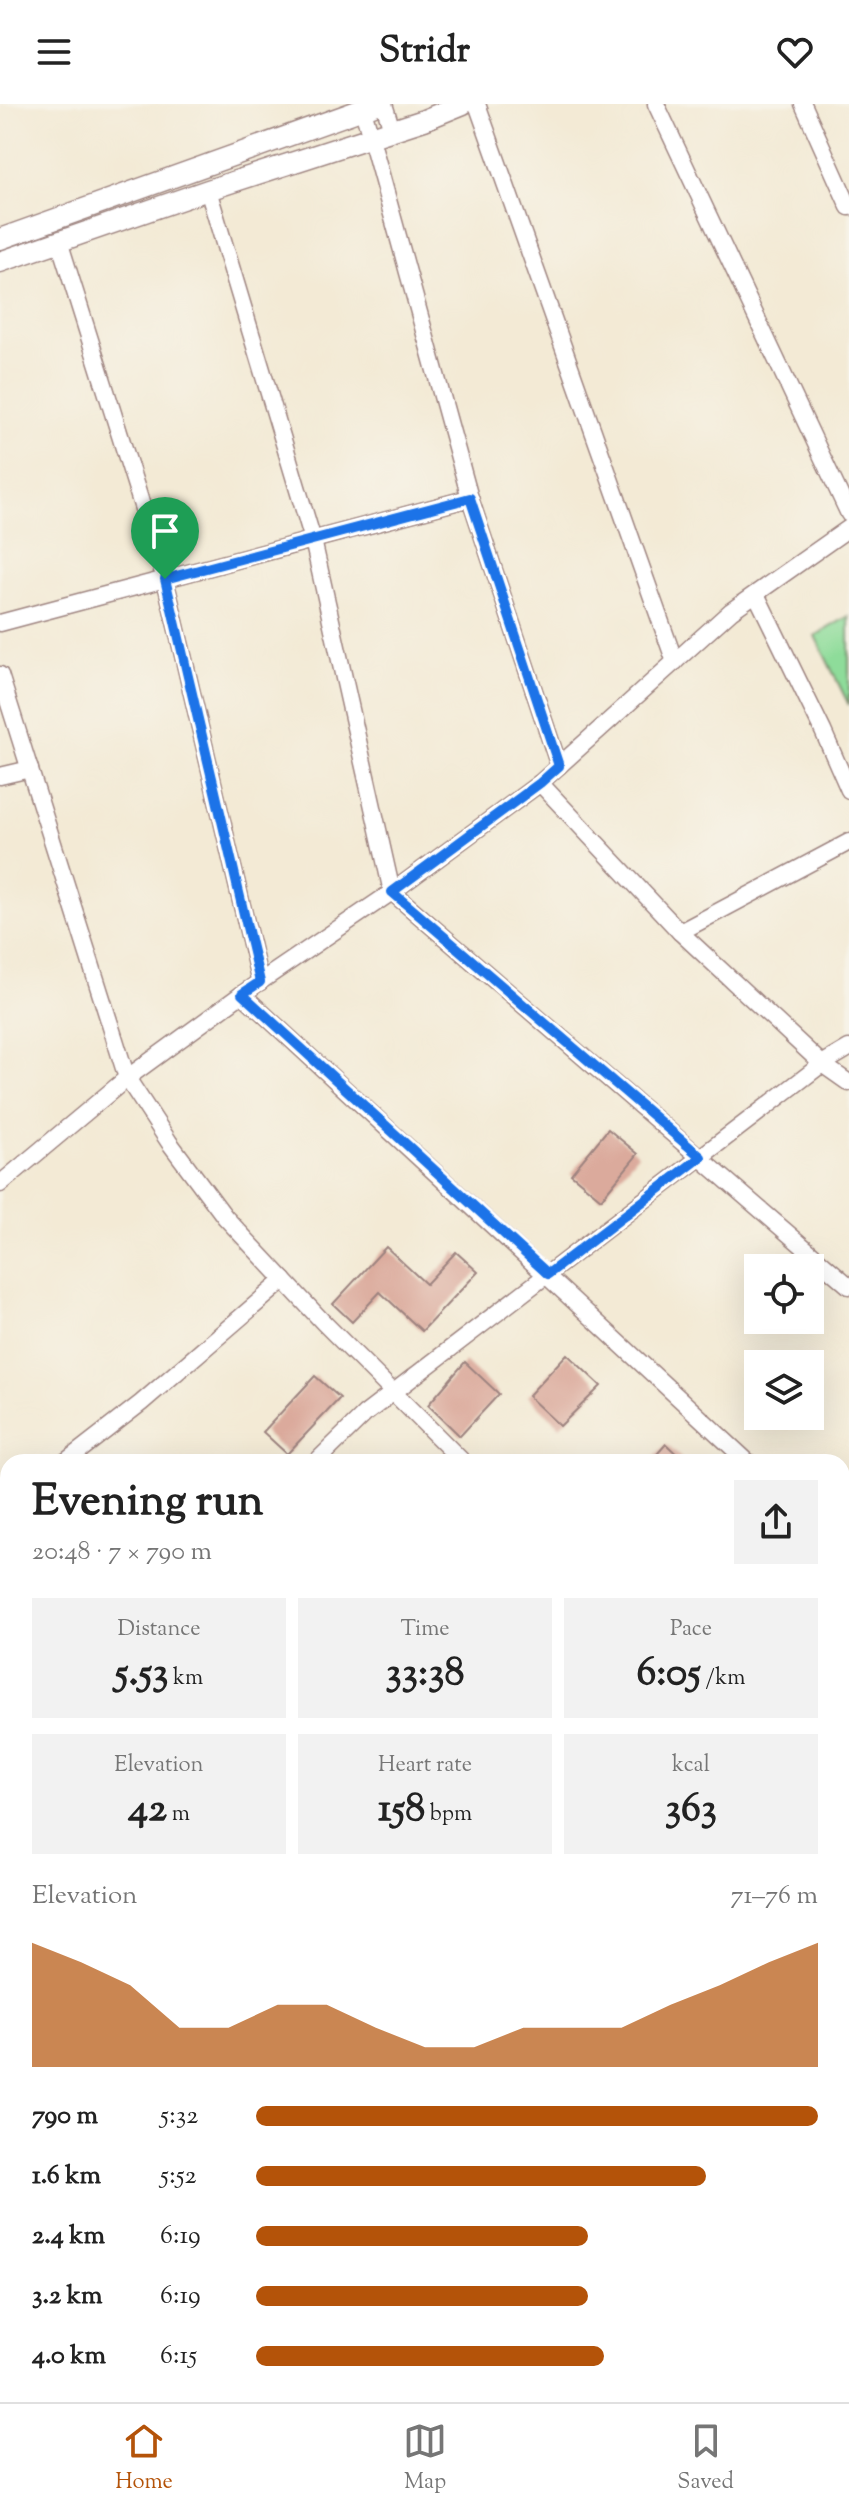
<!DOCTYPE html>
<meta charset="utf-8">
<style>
body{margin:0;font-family:"Sorts Mill Goudy",serif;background:#f2f2f2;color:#222;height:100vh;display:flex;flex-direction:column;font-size:30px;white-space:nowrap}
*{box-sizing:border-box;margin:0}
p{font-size:26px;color:#767676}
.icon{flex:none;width:44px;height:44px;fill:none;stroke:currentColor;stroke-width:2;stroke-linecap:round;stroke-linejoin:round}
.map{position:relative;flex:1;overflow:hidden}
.drawer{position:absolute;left:0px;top:1350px;width:850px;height:948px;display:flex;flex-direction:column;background:#fff;border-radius:24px 24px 0 0;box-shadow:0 8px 32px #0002}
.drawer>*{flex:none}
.buttons{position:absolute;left:744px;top:1150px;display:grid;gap:16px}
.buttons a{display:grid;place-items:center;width:80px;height:80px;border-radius:0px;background:#fff;box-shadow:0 8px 32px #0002;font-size:40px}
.pin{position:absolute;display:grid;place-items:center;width:68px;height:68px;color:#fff;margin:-82px -34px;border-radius:50% 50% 50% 0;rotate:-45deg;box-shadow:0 0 8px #0007}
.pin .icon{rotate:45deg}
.round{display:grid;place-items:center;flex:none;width:84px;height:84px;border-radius:0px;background:#f2f2f2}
.overview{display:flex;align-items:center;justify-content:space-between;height:136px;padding:0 32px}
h1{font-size:44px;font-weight:800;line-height:60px}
.metrics{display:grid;grid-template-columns:repeat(3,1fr);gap:12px;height:136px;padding:8px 32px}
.metrics div{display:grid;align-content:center;border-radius:0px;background:#f2f2f2;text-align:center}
.metrics b{font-size:40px;font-weight:800}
.metrics small{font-size:22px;font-weight:400}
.metrics p{font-size:22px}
.chart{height:224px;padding:16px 32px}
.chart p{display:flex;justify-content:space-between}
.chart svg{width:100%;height:144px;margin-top:8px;fill:#b45309;opacity:.7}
ul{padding:0 32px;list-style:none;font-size:26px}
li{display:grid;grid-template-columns:128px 96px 1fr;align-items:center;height:60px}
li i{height:20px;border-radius:10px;background:#b45309}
header{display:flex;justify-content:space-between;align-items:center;height:104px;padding:0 32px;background:#fff;font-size:36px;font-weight:800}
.dock{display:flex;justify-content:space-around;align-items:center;height:112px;border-top:2px solid #e0e0e0;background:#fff;font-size:22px;color:#767676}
.dock a{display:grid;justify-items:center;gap:4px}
.dock .on{color:#b45309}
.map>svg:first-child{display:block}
.green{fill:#8edc9a;stroke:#6c7e62;stroke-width:2}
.building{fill:#dbaa9c}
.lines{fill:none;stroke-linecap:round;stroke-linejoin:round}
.minor-casing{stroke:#9e8480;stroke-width:19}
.tertiary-casing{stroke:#9e8480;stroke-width:23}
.secondary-casing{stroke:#9e8480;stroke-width:25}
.minor{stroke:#fff;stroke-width:16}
.tertiary{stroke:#fff;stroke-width:20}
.secondary{stroke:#f8e8c3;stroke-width:22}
.route-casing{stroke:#fff;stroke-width:16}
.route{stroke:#1a73e8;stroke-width:10}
</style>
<header><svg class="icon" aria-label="menu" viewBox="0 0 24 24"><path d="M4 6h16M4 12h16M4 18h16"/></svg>Stridr<svg class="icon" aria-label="heart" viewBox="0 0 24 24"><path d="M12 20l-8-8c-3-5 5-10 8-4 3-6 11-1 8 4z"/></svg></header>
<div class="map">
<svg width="849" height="2298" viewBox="0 0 849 2298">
<rect width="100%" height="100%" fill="#f7f3e8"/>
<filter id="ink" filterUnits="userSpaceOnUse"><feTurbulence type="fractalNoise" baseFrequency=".0125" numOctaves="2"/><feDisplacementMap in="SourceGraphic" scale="16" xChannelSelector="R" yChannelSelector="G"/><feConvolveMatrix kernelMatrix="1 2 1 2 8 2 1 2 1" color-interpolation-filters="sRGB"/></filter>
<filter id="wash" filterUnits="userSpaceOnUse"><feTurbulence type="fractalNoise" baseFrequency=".006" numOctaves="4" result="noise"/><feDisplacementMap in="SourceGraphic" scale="32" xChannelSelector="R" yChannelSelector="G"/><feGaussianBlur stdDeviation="1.8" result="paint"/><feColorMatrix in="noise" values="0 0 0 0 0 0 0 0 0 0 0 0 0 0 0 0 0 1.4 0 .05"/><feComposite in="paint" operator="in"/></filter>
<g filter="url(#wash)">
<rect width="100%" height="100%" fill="#f3ead5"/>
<path class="green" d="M849,512V601L815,532Z"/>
<g id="blocks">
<g class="building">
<path d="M608,1025L638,1050L601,1095L571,1070Z"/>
<path d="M386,1143L426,1180L456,1148L478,1168L422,1227L380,1188L352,1218L333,1200Z"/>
<path d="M567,1250L601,1282L560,1322L528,1292Z"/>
<path d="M465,1258L499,1290L460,1332L428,1301Z"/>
<path d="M315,1272L340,1294L287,1350L263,1328Z"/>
<path d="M666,1340L685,1358H650Z"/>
</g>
</g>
</g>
<g filter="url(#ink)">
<use href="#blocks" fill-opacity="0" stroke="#9e8480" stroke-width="2"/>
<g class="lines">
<g class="minor-casing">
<g id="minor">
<path d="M384,0L392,26"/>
<path d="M477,0L675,558"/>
<path d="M656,0L849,410"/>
<path d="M803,0L849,103"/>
<path d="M363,5L470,394L559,662"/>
<path d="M208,86L313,436L392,788L849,1182"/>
<path d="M59,137L165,475L260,878"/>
<path d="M756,490L823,627L849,686"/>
<path d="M0,519L470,394"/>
<path d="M0,571L127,974L169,1038L225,1113L323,1218L463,1358"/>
<path d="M0,672L30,665"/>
<path d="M540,679L680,828L822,960L849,979"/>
<path d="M680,828L849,738"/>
<path d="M242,890L748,1358"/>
<path d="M0,1080L127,974L242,890L392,788L540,679L731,507L849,424"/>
<path d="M65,1358L141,1299L284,1176"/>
<path d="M316,1358L365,1310L822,960L849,944"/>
<path d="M0,1398L8,1393"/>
<path d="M842,1446L849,1452"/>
<path d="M0,1578L8,1574"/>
<path d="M842,1670L849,1671"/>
<path d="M842,1715L849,1702"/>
<path d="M0,1748L8,1760"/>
<path d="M0,1910L8,1905"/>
<path d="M842,1931L849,1933"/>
<path d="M842,2091L849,2099"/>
<path d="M413,2290L418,2298"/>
<path d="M602,2290L607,2298"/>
<path d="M756,2290L765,2298"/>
<path d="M565,2298L576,2290"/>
</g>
</g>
<g class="tertiary-casing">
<g id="tertiary">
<path d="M0,135L377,0"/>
<path d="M0,158L208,86L424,16L463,0"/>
</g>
</g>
<g class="secondary-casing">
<g id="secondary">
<path d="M0,2034L8,2046"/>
<path d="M0,2103L8,2115"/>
<path d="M124,2290L129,2298"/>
<path d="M171,2290L176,2298"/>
</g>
</g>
<use href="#minor" class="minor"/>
<use href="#tertiary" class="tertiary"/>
<use href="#secondary" class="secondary"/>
</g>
</g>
<g class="lines" filter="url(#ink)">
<g class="route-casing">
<path id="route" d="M470,394L559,662L540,679L392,788L701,1053L548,1170L242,890L260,878L165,475Z"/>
</g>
<use href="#route" class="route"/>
</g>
</svg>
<div class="buttons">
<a><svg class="icon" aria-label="locate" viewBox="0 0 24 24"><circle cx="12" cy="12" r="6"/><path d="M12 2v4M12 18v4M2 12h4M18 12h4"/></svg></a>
<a><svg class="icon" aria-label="layers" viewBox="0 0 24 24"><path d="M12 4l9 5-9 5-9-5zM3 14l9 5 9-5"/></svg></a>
</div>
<div class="pin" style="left:165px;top:475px;background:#1e9e55"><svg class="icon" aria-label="arrive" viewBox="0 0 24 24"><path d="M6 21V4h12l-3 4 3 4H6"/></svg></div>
<section class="drawer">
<div class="overview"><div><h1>Evening run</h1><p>20:48 · 7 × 790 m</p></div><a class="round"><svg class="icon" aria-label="share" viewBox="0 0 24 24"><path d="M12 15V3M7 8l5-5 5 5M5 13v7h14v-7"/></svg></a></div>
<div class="metrics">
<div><p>Distance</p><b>5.53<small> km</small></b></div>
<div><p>Time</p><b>33:38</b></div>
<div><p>Pace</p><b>6:05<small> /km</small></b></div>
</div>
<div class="metrics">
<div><p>Elevation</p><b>42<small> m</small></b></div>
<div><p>Heart rate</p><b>158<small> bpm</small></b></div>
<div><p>kcal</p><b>363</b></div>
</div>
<div class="chart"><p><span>Elevation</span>71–76 m</p>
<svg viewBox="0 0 160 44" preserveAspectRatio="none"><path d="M0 44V6L10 12L20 19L30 32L40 32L50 25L60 25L70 32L80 38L90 38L100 32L110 32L120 32L130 25L140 19L150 12L160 6V44z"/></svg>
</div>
<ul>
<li><b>790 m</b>5:32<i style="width:100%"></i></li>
<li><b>1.6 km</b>5:52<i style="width:80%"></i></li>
<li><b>2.4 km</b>6:19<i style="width:59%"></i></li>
<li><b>3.2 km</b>6:19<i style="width:59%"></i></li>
<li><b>4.0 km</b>6:15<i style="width:62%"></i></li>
</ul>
</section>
</div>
<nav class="dock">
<a class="on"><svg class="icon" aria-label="home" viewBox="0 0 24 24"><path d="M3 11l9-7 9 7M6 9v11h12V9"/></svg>Home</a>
<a><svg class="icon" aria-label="map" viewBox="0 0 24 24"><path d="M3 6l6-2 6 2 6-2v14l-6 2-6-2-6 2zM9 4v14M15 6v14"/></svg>Map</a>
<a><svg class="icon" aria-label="saved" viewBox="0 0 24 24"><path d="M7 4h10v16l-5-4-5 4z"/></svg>Saved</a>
</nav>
